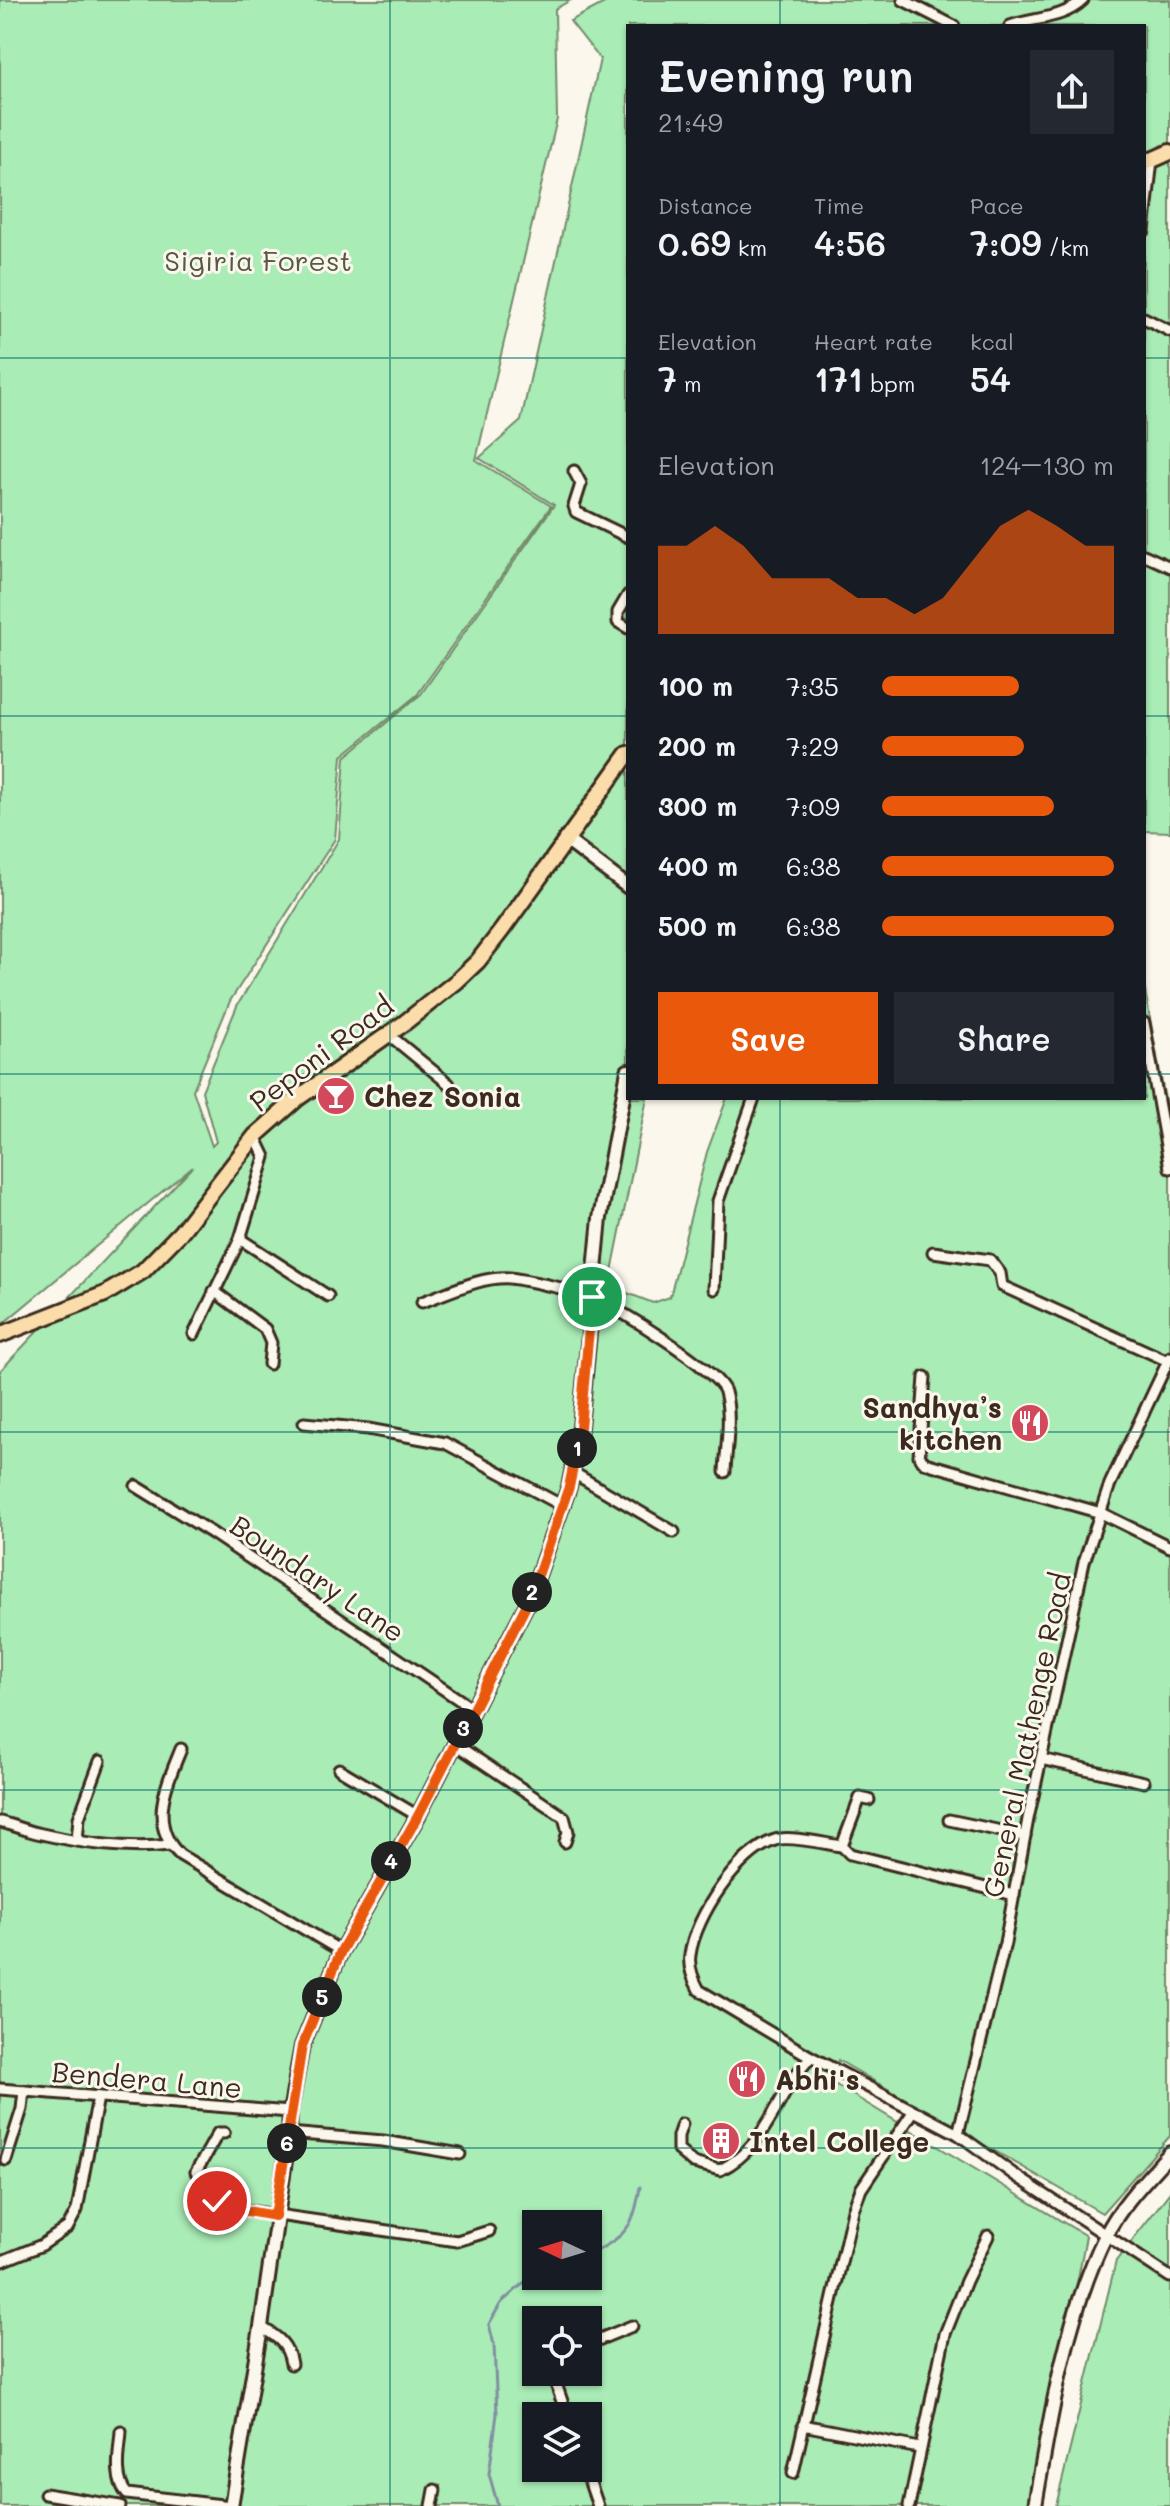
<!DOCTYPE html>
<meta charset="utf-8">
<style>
body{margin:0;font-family:Mali,sans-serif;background:#242831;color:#f1f3f6;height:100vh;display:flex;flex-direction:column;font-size:30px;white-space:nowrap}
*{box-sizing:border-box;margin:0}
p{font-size:26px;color:#9ea1a6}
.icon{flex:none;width:44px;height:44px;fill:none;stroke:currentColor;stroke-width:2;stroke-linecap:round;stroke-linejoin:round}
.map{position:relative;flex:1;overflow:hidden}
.sheet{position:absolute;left:626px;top:24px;width:520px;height:1076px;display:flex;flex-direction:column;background:#171b24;border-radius:0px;box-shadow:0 2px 6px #0004}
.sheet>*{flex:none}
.needle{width:52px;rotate:274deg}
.fabs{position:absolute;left:522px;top:2210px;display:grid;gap:16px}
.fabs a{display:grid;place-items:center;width:80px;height:80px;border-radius:0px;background:#171b24;box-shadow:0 2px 6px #0004;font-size:40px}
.pin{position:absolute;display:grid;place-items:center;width:68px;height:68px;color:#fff;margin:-34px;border:4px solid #fff;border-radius:50%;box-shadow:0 2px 8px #0007}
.km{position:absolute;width:40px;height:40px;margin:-20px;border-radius:50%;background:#222;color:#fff;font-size:22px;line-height:40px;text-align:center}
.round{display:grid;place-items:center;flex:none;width:84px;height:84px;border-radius:0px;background:#242831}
.head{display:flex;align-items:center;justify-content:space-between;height:136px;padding:0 32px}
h1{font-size:44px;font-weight:600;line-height:60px}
.figures{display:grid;grid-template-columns:repeat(3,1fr);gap:12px;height:136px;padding:8px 32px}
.figures div{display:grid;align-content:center}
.figures b{font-size:34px;font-weight:600}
.figures small{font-size:22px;font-weight:400}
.figures p{font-size:22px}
.chart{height:224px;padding:16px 32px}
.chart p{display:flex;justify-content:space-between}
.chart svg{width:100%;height:144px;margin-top:8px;fill:#ea580c;opacity:.7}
.primary-button{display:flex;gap:16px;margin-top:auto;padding:16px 32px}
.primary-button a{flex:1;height:92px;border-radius:0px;background:#ea580c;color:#fff;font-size:32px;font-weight:600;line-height:92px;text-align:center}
.primary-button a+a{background:#242831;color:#f1f3f6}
ul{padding:0 32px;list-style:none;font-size:26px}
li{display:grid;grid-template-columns:128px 96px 1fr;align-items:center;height:60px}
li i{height:20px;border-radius:10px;background:#ea580c}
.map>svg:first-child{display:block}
.green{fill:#a9ecb6;stroke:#728b6a;stroke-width:2;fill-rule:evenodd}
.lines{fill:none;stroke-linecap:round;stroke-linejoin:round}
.stream{stroke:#818fa1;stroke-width:3}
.street-casing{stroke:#3b2a1e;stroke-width:15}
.secondary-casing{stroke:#3b2a1e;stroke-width:18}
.primary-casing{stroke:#3b2a1e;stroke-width:20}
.street{stroke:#fbf7ec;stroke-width:9}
.secondary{stroke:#fbf7ec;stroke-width:12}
.primary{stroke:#faddab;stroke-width:14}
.route-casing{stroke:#fff;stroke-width:16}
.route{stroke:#ea580c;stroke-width:10}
.grid{fill:none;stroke:#0f766e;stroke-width:2;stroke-opacity:0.55}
.labels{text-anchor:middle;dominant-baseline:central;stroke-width:6;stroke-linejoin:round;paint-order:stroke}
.park-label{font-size:28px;fill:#565a44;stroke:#fbf7ec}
.street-label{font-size:28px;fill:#3b2a1e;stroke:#fbf7ec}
.poi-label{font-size:28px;font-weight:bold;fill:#3b2a1e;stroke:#fbf7ec;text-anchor:start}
</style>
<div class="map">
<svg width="1170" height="2506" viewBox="0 0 1170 2506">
<rect width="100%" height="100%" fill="#fbf7ec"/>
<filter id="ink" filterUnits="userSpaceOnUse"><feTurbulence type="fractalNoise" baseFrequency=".0125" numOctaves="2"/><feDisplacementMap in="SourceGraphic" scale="16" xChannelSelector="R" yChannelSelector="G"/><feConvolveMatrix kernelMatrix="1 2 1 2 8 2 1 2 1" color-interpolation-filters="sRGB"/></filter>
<g filter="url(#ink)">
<g class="green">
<path d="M0,0H571L555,9L557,119L476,460L551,506L417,695L342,756L335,839L230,1001L193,1090L212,1146L216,1142L202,1091L237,1006L339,839L345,757L421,694L554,505L479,458L521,421L600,59L570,21L610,0H1170V832L1144,831V26H628V1098H647L609,1286L653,1303L670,1297L707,1152L727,1098H1144V985L1170,1127V2136L1102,2213L838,2060L833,2083L1086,2236L1035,2506H0V1371L193,1166L0,1326ZM536,2224H588V2276H536ZM536,2320H588V2372H536ZM536,2416H588V2468H536Z"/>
<path d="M1170,2192V2506H1056L1116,2261Z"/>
</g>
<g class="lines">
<g class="stream">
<path d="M588,2256C625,2235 633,2231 640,2187"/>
<path d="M498,2506L489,2474L497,2414L494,2345L489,2324L501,2303L536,2272"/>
</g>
<g class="street-casing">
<g id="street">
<path d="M903,0L954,26"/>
<path d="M1010,26C1035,17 1062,20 1083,0"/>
<path d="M1144,231L1152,160"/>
<path d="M1144,318L1170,331"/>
<path d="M574,471L581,484L574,506L576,512L628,537"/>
<path d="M1144,555L1170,567"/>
<path d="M628,595L618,612V622L628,628"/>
<path d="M1144,1023L1170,1168"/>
<path d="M388,1034L449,1084"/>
<path d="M240,1239L328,1296"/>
<path d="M933,1252L990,1260L1000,1273L1002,1286L1168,1361"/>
<path d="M714,1289L718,1201L754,1098"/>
<path d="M214,1291L265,1329L271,1343L269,1364"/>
<path d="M422,1302C448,1293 481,1276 510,1278C526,1280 578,1291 593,1297C616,1307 720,1371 725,1392C732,1417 726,1447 725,1472"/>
<path d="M194,1334L240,1239L265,1157L255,1136"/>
<path d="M925,1377L919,1456L925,1463L1101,1513L1170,1547"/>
<path d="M304,1423L368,1429L445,1443L561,1505"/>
<path d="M572,1472L674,1532"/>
<path d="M136,1486L212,1533L473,1709"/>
<path d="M455,1744L564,1817L568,1832L565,1842"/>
<path d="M181,1749C167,1784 147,1824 180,1855L341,1951"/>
<path d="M1041,1759L1144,1782"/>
<path d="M339,1769L418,1816"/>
<path d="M869,1800L860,1798L842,1846L850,1854L1014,1895"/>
<path d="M949,1820L1025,1836"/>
<path d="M0,1822C13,1825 24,1830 37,1833C81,1843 125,1850 170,1845"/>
<path d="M77,1840L79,1818L100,1761"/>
<path d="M842,1846C826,1844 789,1835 775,1840C738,1852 695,1917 690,1955C688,1967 693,1979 699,1990L811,2057L958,2134L1016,2176L1170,2277"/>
<path d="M0,2089L290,2112"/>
<path d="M682,2124L678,2136V2150L693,2163L720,2170C769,2146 776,2093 811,2057"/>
<path d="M224,2133H218L196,2172L217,2202L236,2209L457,2241L489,2231"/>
<path d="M289,2133L383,2141L460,2154"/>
<path d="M958,2134L1005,1943L1028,1819L1084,1562L1110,1484L1170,1357"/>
<path d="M6,2160L22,2109L24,2091"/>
<path d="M0,2262L42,2245L68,2227L77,2210L98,2097"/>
<path d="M261,2327C278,2337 288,2344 291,2364"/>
<path d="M588,2344L632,2326"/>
<path d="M552,2372L567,2416"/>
<path d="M803,2425L919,2448"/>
<path d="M121,2431C120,2449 113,2479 127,2494L231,2506"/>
<path d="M585,2468L598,2506"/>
<path d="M793,2473L853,2210L861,2189L913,2112"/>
<path d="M45,2494L120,2506"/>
<path d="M432,2506L435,2490"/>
<path d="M909,2506L945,2334L966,2281L988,2236"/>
</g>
</g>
<g class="secondary-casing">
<g id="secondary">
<path d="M565,839L628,887"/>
<path d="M231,2506L261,2327L289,2133L290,2112L302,2046L341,1951L418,1816L530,1598L569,1487L579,1438L600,1218L628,1071"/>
<path d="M1035,2506C1050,2418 1066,2315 1106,2235C1121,2204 1148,2178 1170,2153"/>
</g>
</g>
<g class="primary-casing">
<g id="primary">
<path d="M1144,160H1152L1170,152"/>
<path d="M0,1335L105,1294L143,1271L180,1233L255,1136L298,1098L403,1024L457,981L478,961L502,930L628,754"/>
</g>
</g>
<use href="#street" class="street"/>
<use href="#secondary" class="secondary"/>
<use href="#primary" class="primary"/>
</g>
</g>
<g class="lines" filter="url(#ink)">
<g class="route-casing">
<path id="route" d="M217,2201L236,2209L275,2216L302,2046L341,1951L418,1816L530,1598L569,1487L579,1438L592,1297"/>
</g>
<use href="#route" class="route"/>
</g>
<path class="grid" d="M390,0V2506M780,0V26M0,358H628M1144,358H1170M0,716H628M1144,716H1170M0,1074H628M1144,1074H1170M780,1098V2506M0,1432H1170M0,1790H1170M0,2148H1170"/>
<defs>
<g id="bar-disc" transform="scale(2)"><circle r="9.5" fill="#d1495b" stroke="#fbf7ec"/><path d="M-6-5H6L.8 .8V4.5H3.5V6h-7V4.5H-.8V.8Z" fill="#fff"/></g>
<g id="restaurant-disc" transform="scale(2)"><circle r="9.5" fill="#d1495b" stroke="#fbf7ec"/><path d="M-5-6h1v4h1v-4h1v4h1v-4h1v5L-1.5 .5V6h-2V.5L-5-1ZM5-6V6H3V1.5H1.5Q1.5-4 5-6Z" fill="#fff"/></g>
<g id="building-disc" transform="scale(2)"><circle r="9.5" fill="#d1495b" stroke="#fbf7ec"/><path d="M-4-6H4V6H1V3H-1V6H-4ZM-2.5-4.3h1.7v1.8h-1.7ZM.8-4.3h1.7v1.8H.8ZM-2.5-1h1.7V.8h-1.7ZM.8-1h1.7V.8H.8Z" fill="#fff"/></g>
</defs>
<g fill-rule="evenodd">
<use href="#bar-disc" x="336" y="1096"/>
<use href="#restaurant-disc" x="1030" y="1423"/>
<use href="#restaurant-disc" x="747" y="2079"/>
<use href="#building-disc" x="721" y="2141"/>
</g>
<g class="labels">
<g class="park-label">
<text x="258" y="260">Sigiria Forest</text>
</g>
<g class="street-label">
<text transform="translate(321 1053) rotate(-37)">Peponi Road</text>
<text transform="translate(318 1578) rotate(34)">Boundary Lane</text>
<text transform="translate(1026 1735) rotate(-78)">General Mathenge Road</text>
<text transform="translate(147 2079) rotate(5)">Bendera Lane</text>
</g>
<g class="poi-label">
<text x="364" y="1096">Chez Sonia</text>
<text x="1002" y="1407" text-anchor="end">Sandhya’s<tspan x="1002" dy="32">kitchen</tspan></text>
<text x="775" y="2079">Abhi's</text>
<text x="749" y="2141">Intel College</text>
</g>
</g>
</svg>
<div class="fabs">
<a><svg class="needle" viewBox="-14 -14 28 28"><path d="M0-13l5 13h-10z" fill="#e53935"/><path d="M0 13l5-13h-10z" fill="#9ea1a6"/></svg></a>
<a><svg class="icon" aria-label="locate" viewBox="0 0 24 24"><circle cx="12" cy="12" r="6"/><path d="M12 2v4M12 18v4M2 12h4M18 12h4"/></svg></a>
<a><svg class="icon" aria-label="layers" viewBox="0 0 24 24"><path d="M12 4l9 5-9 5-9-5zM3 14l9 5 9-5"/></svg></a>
</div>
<div class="pin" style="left:592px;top:1297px;background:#1e9e55"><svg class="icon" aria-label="arrive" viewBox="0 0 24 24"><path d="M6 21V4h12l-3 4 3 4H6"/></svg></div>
<div class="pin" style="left:217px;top:2201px;background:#d93025"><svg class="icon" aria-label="check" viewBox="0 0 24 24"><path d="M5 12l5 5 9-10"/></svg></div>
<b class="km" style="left:577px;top:1448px">1</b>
<b class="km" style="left:532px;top:1592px">2</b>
<b class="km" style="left:463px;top:1728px">3</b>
<b class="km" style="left:391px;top:1861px">4</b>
<b class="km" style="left:322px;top:1997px">5</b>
<b class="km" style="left:287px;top:2143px">6</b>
<section class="sheet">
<div class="head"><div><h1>Evening run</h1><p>21:49</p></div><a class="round"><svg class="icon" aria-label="share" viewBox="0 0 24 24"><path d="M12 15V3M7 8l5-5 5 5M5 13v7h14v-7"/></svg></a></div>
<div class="figures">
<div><p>Distance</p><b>0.69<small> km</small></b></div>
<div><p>Time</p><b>4:56</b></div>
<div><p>Pace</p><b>7:09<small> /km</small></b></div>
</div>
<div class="figures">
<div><p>Elevation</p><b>7<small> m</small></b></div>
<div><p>Heart rate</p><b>171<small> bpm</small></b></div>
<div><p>kcal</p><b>54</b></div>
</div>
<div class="chart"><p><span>Elevation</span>124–130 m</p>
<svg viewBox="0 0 160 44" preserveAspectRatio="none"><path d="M0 44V17L10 17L20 11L30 17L40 27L50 27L60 27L70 33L80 33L90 38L100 33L110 22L120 11L130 6L140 11L150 17L160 17V44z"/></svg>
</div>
<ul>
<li><b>100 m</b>7:35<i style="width:59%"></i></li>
<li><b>200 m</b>7:29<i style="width:61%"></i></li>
<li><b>300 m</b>7:09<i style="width:74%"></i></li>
<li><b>400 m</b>6:38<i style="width:100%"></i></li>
<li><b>500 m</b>6:38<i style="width:100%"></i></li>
</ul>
<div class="primary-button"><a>Save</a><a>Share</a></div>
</section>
</div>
